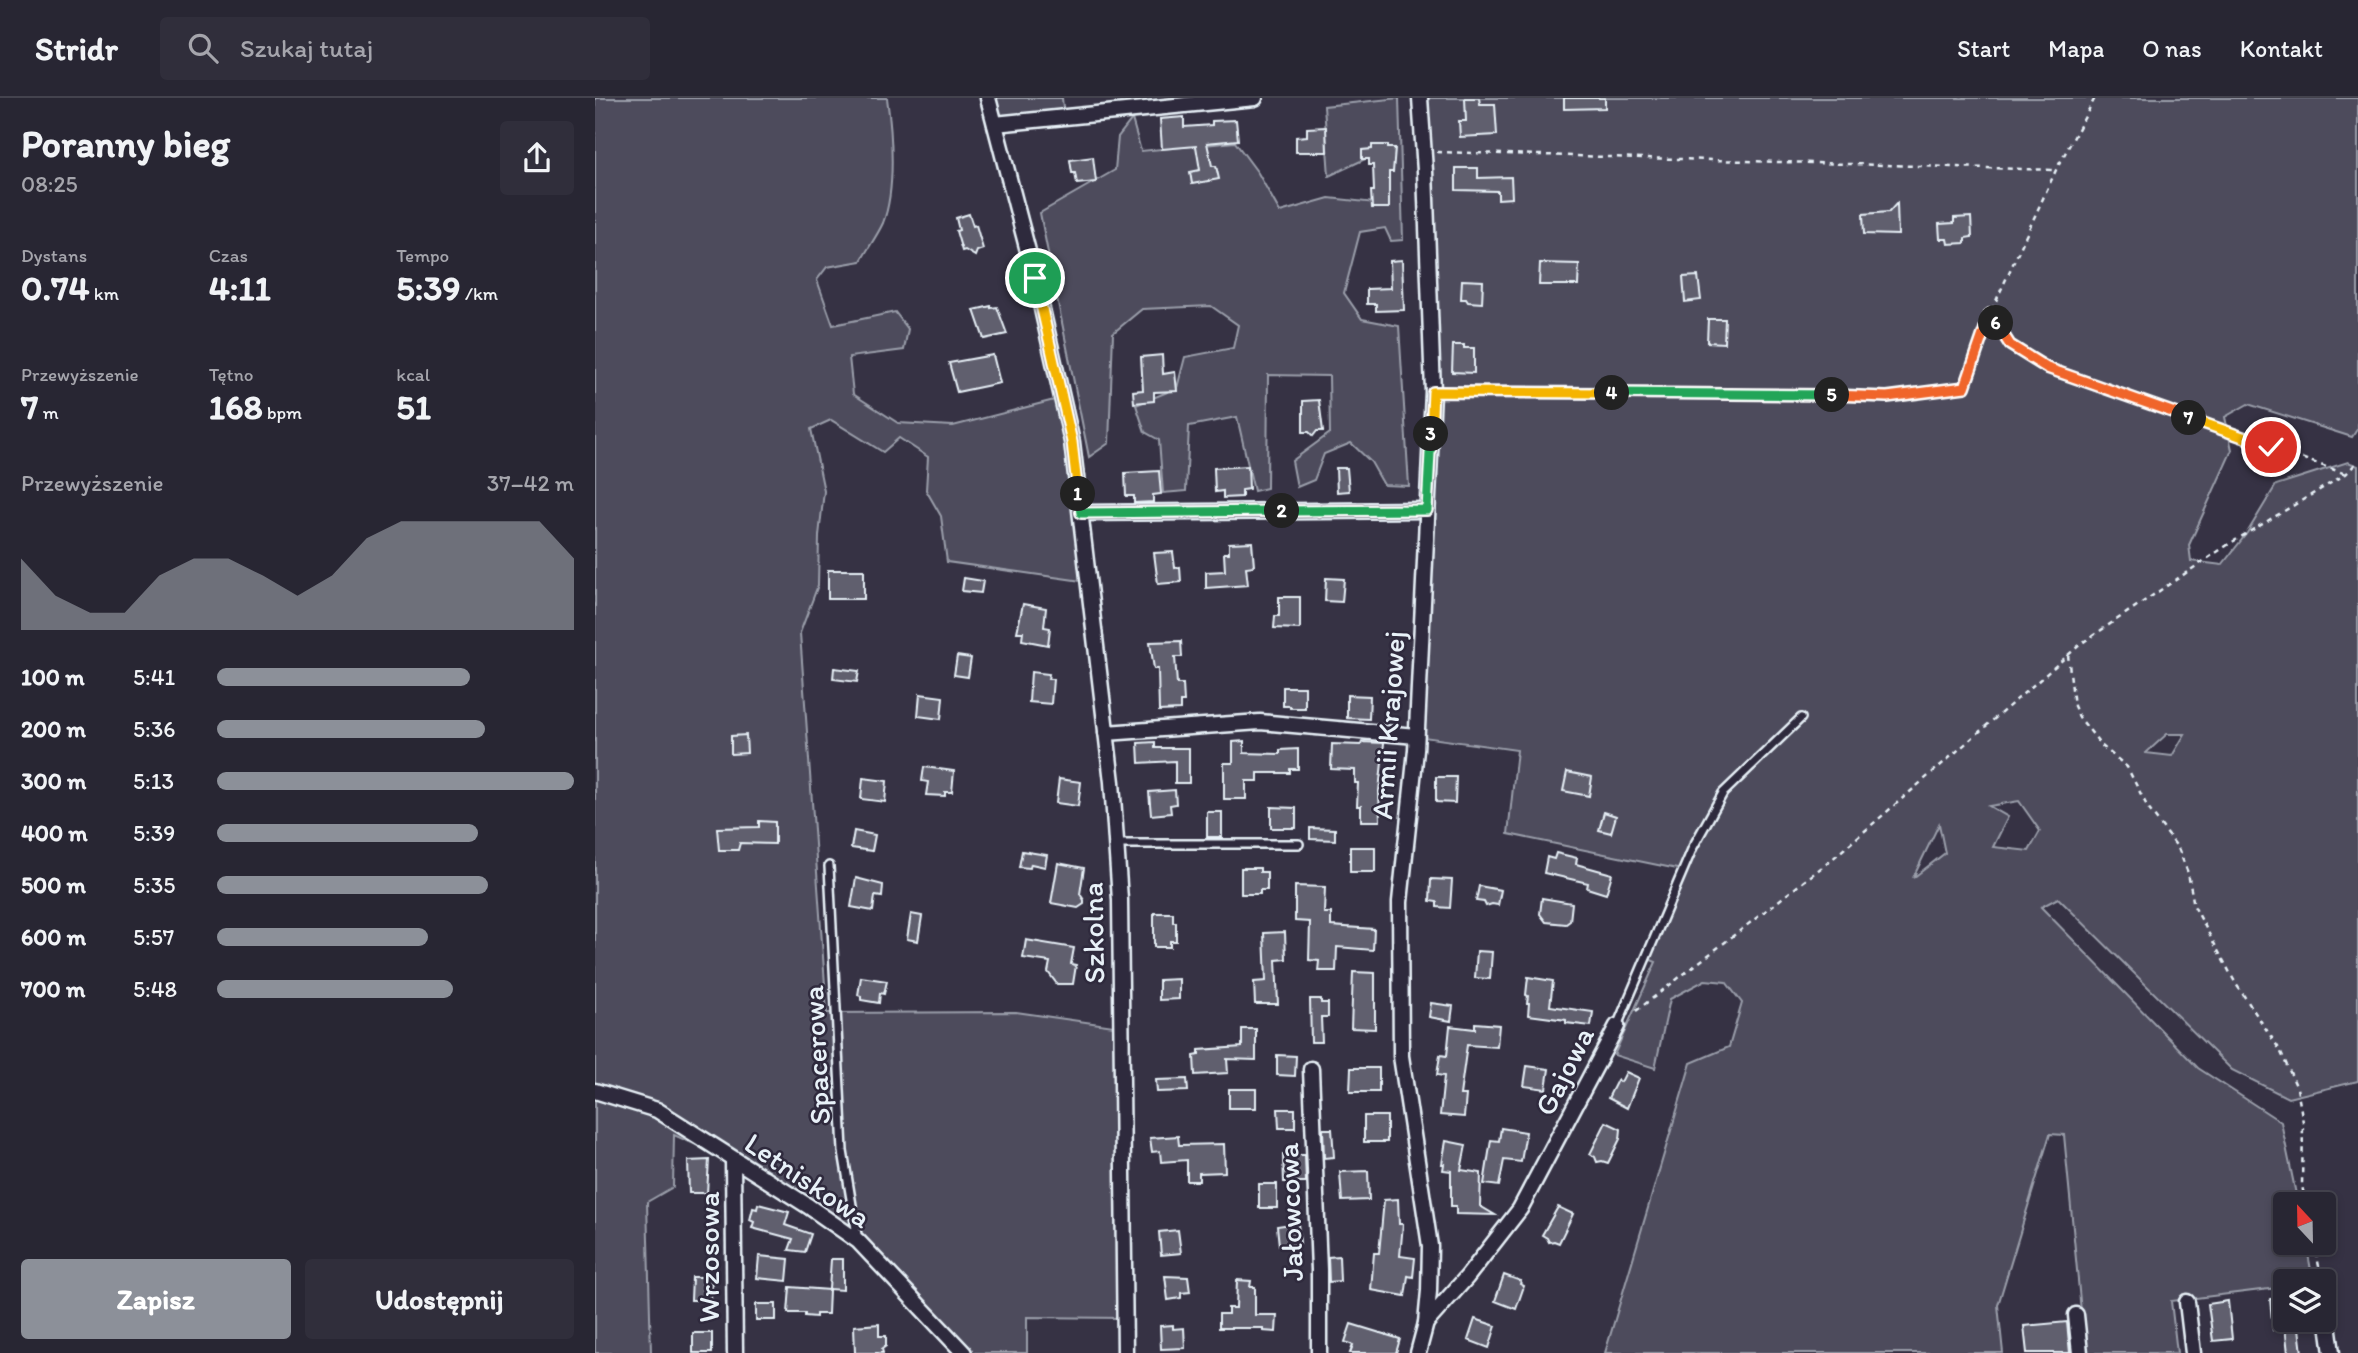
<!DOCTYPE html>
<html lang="pl">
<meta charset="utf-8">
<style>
body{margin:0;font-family:Itim,sans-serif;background:#302e3b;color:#f1f3f6;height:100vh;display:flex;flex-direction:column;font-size:26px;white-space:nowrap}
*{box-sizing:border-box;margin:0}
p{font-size:23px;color:#a5a5ac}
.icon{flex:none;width:38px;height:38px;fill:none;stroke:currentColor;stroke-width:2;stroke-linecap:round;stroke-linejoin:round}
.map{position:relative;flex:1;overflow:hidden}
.sheet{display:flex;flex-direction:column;background:#282633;width:595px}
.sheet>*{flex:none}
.needle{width:46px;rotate:338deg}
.controls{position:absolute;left:1678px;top:1094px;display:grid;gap:14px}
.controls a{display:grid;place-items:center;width:63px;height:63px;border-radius:7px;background:#282633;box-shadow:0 4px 10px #0003,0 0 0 2px #44434e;font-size:35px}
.pin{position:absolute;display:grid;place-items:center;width:60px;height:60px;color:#fff;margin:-30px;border:4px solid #fff;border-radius:50%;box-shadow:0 2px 7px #0007}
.km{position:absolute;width:35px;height:35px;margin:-18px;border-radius:50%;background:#222;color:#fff;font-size:19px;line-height:35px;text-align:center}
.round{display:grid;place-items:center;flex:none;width:74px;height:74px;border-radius:7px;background:#302e3b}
.summary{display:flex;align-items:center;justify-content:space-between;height:119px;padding:0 21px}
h1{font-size:38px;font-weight:700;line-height:52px}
.metrics{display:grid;grid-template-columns:repeat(3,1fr);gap:10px;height:119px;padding:7px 21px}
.metrics div{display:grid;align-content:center}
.metrics b{font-size:35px;font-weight:700}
.metrics small{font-size:19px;font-weight:400}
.metrics p{font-size:19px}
.chart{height:196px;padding:14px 21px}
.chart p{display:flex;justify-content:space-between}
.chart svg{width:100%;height:126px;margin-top:7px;fill:#8c9099;opacity:.7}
.cta{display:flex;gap:14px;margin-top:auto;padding:14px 21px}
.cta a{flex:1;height:80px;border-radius:7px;background:#8c9099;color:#fff;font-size:28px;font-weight:700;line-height:80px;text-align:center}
.cta a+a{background:#302e3b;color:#f1f3f6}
ul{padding:0 21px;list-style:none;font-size:23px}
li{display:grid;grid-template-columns:112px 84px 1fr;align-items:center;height:52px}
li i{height:18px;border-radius:9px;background:#8c9099}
header{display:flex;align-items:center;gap:42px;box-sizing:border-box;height:98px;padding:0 35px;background:#282633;border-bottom:2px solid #44434e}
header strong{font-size:33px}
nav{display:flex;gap:38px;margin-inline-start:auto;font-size:24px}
.search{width:490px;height:63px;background:#302e3b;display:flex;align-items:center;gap:18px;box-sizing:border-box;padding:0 24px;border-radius:7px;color:#a5a5ac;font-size:26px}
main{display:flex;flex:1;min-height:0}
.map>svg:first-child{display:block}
.green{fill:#4d4b5c;stroke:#9a9eaa;stroke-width:2;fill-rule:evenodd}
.building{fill:#605e6e;stroke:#e8f1f8;stroke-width:2}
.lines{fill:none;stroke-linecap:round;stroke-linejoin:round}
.service-casing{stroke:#e8f1f8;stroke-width:12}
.minor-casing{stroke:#e8f1f8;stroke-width:19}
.path{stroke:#e8f1f8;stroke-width:2.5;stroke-dasharray:5 5;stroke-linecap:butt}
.service{stroke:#2f2a3d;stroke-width:7}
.minor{stroke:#2f2a3d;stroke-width:14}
.split-1-casing{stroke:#fff;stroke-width:14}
.split-2-casing{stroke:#fff;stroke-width:14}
.split-3-casing{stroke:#fff;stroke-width:14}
.split-4-casing{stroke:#fff;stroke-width:14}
.split-5-casing{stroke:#fff;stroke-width:14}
.split-6-casing{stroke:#fff;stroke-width:14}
.split-7-casing{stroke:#fff;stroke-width:14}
.split-8-casing{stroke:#fff;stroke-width:14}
.split-1{stroke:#f5b400;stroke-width:9}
.split-2{stroke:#22a559;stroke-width:9}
.split-3{stroke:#22a559;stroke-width:9}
.split-4{stroke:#f5b400;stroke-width:9}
.split-5{stroke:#22a559;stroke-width:9}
.split-6{stroke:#f0652b;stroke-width:9}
.split-7{stroke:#f0652b;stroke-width:9}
.split-8{stroke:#f5b400;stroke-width:9}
.labels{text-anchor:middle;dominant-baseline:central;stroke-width:5;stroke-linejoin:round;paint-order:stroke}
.street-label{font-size:30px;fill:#e8f1f8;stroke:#2f2a3d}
</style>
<header>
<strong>Stridr</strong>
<div class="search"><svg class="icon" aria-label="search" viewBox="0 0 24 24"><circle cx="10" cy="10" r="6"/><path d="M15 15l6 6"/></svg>Szukaj tutaj</div>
<nav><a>Start</a><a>Mapa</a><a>O nas</a><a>Kontakt</a></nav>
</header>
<main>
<section class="sheet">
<div class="summary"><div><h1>Poranny bieg</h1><p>08:25</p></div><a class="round"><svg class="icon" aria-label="share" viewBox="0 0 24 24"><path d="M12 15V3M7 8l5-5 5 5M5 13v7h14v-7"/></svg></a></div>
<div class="metrics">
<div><p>Dystans</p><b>0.74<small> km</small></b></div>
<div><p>Czas</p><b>4:11</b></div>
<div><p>Tempo</p><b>5:39<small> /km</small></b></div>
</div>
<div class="metrics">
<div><p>Przewyższenie</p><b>7<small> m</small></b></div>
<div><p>Tętno</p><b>168<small> bpm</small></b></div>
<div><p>kcal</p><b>51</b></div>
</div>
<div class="chart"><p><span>Przewyższenie</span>37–42 m</p>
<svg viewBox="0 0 160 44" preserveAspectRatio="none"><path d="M0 44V19L10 32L20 38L30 38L40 25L50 19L60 19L70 25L80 32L90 25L100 12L110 6L120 6L130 6L140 6L150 6L160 19V44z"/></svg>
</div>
<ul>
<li><b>100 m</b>5:41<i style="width:71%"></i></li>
<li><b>200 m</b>5:36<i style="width:75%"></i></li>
<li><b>300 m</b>5:13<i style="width:100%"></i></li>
<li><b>400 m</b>5:39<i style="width:73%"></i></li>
<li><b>500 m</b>5:35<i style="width:76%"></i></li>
<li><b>600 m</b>5:57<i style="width:59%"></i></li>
<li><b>700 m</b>5:48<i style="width:66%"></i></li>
</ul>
<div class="cta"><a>Zapisz</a><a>Udostępnij</a></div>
</section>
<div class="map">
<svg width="1763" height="1255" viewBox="0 0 1763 1255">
<rect width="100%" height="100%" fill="#363244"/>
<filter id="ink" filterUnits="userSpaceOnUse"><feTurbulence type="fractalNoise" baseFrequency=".0143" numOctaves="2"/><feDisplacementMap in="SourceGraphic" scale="14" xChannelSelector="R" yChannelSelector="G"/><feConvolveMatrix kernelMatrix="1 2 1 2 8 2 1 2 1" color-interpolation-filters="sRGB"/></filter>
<g filter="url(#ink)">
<g class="green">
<path d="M0,0H292C297,35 301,92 288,125C282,138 273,150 266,163L232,169L222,182L238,227L300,214L313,231L309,252L254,259L258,296L303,325L358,328L467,300L494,484L352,464L346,418L331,392L333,359L304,340L288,354L236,322L216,331L229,393L224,438L223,487L205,535L232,915L421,914L526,929L529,1220L432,1219V1255H369L263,1143L138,1063L79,1037L78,1089L52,1104L56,1255H0Z"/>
<path d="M391,0H467L469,19L400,26Z"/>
<path d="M804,0L808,142L796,143L790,130L765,134L749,195L767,221L804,228L814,388L789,387L776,364L756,345L729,356L719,382L702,389L697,363L735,335L734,278L673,277L672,390L659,393L642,319L594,328L591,393L568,395L564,342L550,334L541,307L582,290L590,259L638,250L643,227L616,208L547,211L518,235L514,345L494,359L445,115L520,72L523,39L537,21L546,53L640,44L663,75L685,114L734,100L780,105L785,54L734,78L729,8Z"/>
<path d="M825,0H1763V330L1757,339L1653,306L1630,319L1637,352L1594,447L1596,463L1627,467L1652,435L1681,387L1753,364L1763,368V983L1693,1000L1637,972L1463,800L1446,809L1603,970L1686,1024L1703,1106H1690V1144L1711,1145L1718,1183H1690V1189L1576,1203L1582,1255H1490L1469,1037L1455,1036L1403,1207L1408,1255H1010L1096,965L1134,949L1147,905L1131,884L1110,882L1075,901L1060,970L1019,957L1061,864L1049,859L1087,772L913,736L922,652L821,638L838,294ZM1572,636H1590L1577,658L1551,655ZM1424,703L1445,733L1434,753L1398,749L1413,719L1394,708ZM1344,726L1350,755L1318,780Z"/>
</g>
<g class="building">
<path d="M870,0H884L885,6H900L902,37L865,39L864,23H871Z"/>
<path d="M969,0H1010V10L969,11Z"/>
<path d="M589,19V29L617,27V23L641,22L643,42L612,45L617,68H621L624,81L597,86L595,74L605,72L601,48L567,51L565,21Z"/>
<path d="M731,29L732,54H701V39L712,38V30Z"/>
<path d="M777,47H793V50H800L798,74H794V110H777L776,93H779L778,67H774V61H767V52L777,51Z"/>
<path d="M498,59L501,84L482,86L480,75H477L475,62Z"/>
<path d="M861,70H883V80L916,79L917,100L903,101V93L861,92Z"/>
<path d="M1302,105L1303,137L1269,136L1268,116L1294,114Z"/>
<path d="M374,116L378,128L381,127L388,151L382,153L380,158L370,152L367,153L361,133L364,132L361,120Z"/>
<path d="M1376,119L1377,139L1370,140V145L1353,146L1352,141H1345L1344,126L1359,125V120Z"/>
<path d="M807,162L809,212L781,213V206H772V191L796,190L795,163Z"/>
<path d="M945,165L984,166L983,187H944Z"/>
<path d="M1103,178L1106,202L1090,204L1088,179Z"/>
<path d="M867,182L888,183L887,205L873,204L871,201H866Z"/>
<path d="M396,208V210L402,209L412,236L389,241L379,212Z"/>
<path d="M1113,221H1130L1129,245L1112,244Z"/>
<path d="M858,247H869V250H879V275L857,274Z"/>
<path d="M398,257L405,285L362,294L354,265Z"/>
<path d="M567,257L568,276L580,274L582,293L559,294V303L539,305L538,293L548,292L546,259Z"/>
<path d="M724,302L728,333H722L718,338L714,334H708V303Z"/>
<path d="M653,368L654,391L647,392V399L628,400V393L620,394L619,370Z"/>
<path d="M741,370H752L754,393L742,394Z"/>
<path d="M564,373L566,396L558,397V404L539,405V398H531L530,375Z"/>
<path d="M657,444L659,468L651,469L653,487L611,490V474L630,473L629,455H634V445Z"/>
<path d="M578,454L580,470L585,469L586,484L563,486L559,455Z"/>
<rect x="233" y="472" width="36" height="29"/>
<path d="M369,480L388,483L386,495L367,493Z"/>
<path d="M731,480L749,481L747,504L730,503Z"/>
<path d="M684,499H705V531L679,530L680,518H684Z"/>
<path d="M428,506L451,510L449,529L455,530L453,547L427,542L428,534H422Z"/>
<path d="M586,543L587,559H580L582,586H588L589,604H585V612L564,613L563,571H559L555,544Z"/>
<path d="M362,558L376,560L373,579L359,577Z"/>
<path d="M239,570L264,573L262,584L238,581Z"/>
<path d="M436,574L454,576L453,581H458L456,606L434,604Z"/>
<path d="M688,589H710V610H695V608H688Z"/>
<path d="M325,596L348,599L346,621L323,618Z"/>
<path d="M752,597L775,598L774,621L752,620Z"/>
<path d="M151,637L152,655L136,656V638Z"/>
<path d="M649,643V655L685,656V652L703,651V671H695V675H663V683H651V701H629V665H638V644Z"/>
<path d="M560,644V650H594V685H580V663L544,665L543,645Z"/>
<path d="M767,644L789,645L784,693L785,723H766V708H762L763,685H760V672L736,671L737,646L766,647Z"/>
<path d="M329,669L359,673L357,694H350V698L331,697L333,684L327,683Z"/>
<path d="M972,674L997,679L994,698L968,693Z"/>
<path d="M841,679H861L860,705L841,704Z"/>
<path d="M268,680L292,683L290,704L266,701Z"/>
<path d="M464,681L486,684L483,708L461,705Z"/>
<path d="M580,692L581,706L575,707L576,715L556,717L554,694Z"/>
<path d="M676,709L701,710V730H676Z"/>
<rect x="612" y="714" width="15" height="25"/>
<path d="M1009,714L1021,718L1016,735L1004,732Z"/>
<path d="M164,723L180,724V746L145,745L143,752H124L122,730L164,729Z"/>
<path d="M715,730L740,731V742L715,741Z"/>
<path d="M259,733L280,737L277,753L256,750Z"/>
<rect x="755" y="749" width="25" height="25"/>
<path d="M427,753L452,757L450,769L436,766L435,770L424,769Z"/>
<path d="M961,755L982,760L981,766L1017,776L1011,796L992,790L993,785L949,775L952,759L959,761Z"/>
<path d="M463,765L489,770L485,796L489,802V806L483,810L456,805Z"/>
<path d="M646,770H665V774H672V792H665V796H646Z"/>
<path d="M261,780L288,787L287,799L280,798L278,813L256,809Z"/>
<path d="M836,781L857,782L855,810L842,809V804L835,803Z"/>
<path d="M700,788L730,789L729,815H736V828L779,831L778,852L742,849L741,873H723L724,863L714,862L715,824L700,823Z"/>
<path d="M884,788L906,792L903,807L897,806L891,808L889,804L881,803Z"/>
<path d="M947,800L977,805L975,823L971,826L951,824L945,816Z"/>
<path d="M559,815H578V824H581V843H575V849H559Z"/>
<path d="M316,816L327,818L323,843L312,841Z"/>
<path d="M690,834L691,861L681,862L683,906H660L659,884L671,883L669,835Z"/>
<path d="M431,842L479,850L476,866L481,867L478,886H462L453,874L455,864L428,860Z"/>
<path d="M882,853L897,854L895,881L880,880Z"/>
<path d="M758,874L780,875V931L756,930Z"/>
<path d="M266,879L292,883L289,896L285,895L284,905L266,902V898L263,897Z"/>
<path d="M933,879L958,883L955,908L998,914L996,928L971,925V922L933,917L934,905H932L933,898L931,897Z"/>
<path d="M584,881V901L564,902V882Z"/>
<path d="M715,901H726V905H733V919H726L727,944H716Z"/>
<path d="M836,905L858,908L856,923L834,919Z"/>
<path d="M880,925L904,927L902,949L872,947L865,997H871L869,1019L845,1017L849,978L842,977L845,957L852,958L855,928L880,931Z"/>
<path d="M647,931H661V962L632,961L633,975L600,977L599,958L604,957V952L647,949Z"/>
<path d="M682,957L701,958L700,978L682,977Z"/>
<path d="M932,968L954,971L951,991L929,988Z"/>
<path d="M756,970H784V994H755Z"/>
<path d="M1031,974L1044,980L1032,1010L1013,1000L1022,982L1026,984Z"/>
<path d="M592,981L593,993L562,994L561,982Z"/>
<rect x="634" y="991" width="27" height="19"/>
<path d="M683,1011H700V1030H684Z"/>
<rect x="769" y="1018" width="23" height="26"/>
<path d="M1011,1024L1026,1031L1025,1041L1013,1065L1007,1063L1002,1064L1000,1059L995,1056Z"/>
<path d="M906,1030L931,1034L926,1064L909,1062L904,1088L889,1086L896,1042L904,1043Z"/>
<path d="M728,1031H737L739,1059L729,1060Z"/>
<path d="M583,1038L584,1047L629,1046L630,1074L604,1075V1083H592V1062L566,1064L565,1053L557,1054L555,1040Z"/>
<path d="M851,1043L871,1047L866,1072L886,1075L885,1108L900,1117L861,1116V1108H856V1073L848,1072L849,1066H847Z"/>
<path d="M688,1057H710L711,1084H689Z"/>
<path d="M114,1062L112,1095H94L93,1063Z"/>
<path d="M773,1073L774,1102L747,1103L745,1074Z"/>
<rect x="664" y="1086" width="18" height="24"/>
<path d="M803,1101L804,1126H808L805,1158L820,1160L818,1179L813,1178L810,1198L776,1192L779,1155H784L789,1102Z"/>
<path d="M163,1106L194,1114L190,1127L216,1136L210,1154L194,1152L198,1141L157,1130L159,1124L155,1122L158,1110L162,1111Z"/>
<path d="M963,1109L978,1116L964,1145L959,1143L954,1144L952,1140L947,1137Z"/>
<path d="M703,1125L705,1145L684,1147L682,1128Z"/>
<path d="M583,1132L586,1155L566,1157L564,1134Z"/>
<path d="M164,1158L194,1161L192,1183L162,1180Z"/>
<path d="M744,1158L745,1183L734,1184L733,1159Z"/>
<path d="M236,1161H248V1192L234,1191Z"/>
<path d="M909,1177L926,1183L925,1186L929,1188L921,1211L900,1203Z"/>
<path d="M570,1178L593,1179L595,1194L586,1195V1200L573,1202Z"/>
<path d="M97,1179H117L116,1202H96Z"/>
<path d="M642,1182L656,1183L655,1189H660V1217H682L681,1234L668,1233V1230H624V1216H633V1210H641Z"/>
<path d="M195,1189L234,1192L233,1216H221V1219L210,1218V1215H193Z"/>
<path d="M1690,1199V1222H1703L1707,1255H1693L1690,1228V1230L1678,1232L1675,1201Z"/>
<path d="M1633,1203L1637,1241L1618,1243L1613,1206Z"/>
<rect x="161" y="1206" width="20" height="16"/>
<path d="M880,1221L901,1228L894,1250L873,1242Z"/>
<path d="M1472,1224L1475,1255H1432L1429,1228Z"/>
<path d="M284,1226V1238H291V1248L287,1251L288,1255H260L259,1228Z"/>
<path d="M756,1226L805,1241L801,1255H755L758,1247L750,1244Z"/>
<path d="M578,1227V1231L589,1230L590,1250L566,1251L565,1228Z"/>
<rect x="98" y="1235" width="19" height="20"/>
</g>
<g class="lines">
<g class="service-casing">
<g id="service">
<path d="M522,746H704"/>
<path d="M234,768L248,1053L263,1143"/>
<path d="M1022,928L1098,749L1128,695L1206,620"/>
</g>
</g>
<g class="minor-casing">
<g id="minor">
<path d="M393,0L440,180L477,344L517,684L525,802L530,1255"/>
<path d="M400,26L660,0"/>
<path d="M486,415L832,412"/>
<path d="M511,635L665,624L821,638"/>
<path d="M716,971L724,1172V1255"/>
<path d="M0,993L62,1012L213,1108L263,1143L369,1255"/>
<path d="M138,1063L140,1255"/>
<path d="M1729,1196L1737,1255"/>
<path d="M1592,1204L1598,1255"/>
<path d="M1481,1217L1485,1255"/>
<path d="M831,1225L872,1179L925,1111L1022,928"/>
<path d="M823,1255L831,1225L834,1193L835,1148L806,958L805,804L821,652L838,294L830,73L825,0"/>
</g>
</g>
<g class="path">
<path d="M842,54L1461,72"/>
<path d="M1396,217L1415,247L1452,270L1751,376"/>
<path d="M852,294L1211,296L1292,299L1370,289L1395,216L1461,72L1500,0"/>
<path d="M1473,557L1479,608L1484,619L1507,648L1532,669L1553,710L1583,750L1593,775L1599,808L1641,886L1685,952L1702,990L1708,1024L1707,1088L1711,1106"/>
<path d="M1041,913L1235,763L1487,545L1634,446L1751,376L1763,363"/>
<path d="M1719,1144L1727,1183"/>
</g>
<use href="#service" class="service"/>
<use href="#minor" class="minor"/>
</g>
</g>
<g class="lines" filter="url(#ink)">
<g class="split-1-casing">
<path id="split-1" d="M440,180L477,344L483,396"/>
</g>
<g class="split-2-casing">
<path id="split-2" d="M483,396L486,415L687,413"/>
</g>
<g class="split-3-casing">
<path id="split-3" d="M687,413L832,412L836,336"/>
</g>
<g class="split-4-casing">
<path id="split-4" d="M836,336L838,294L1017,295"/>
</g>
<g class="split-5-casing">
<path id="split-5" d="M1017,295L1237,297"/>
</g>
<g class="split-6-casing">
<path id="split-6" d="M1237,297L1292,299L1370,289L1395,216L1401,225"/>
</g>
<g class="split-7-casing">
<path id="split-7" d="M1401,225L1415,247L1452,270L1594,320"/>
</g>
<g class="split-8-casing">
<path id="split-8" d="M1594,320L1676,349"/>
</g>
<use href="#split-1" class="split-1"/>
<use href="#split-2" class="split-2"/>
<use href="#split-3" class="split-3"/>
<use href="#split-4" class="split-4"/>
<use href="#split-5" class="split-5"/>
<use href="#split-6" class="split-6"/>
<use href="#split-7" class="split-7"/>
<use href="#split-8" class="split-8"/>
</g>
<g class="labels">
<g class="street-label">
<text transform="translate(793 627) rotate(-86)">Armii Krajowej</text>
<text transform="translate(498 835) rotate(-91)">Szkolna</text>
<text transform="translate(221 957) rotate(-93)">Spacerowa</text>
<text transform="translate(969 973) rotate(-63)">Gajowa</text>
<text transform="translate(213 1082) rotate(34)">Letniskowa</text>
<text transform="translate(695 1114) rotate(-92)">Jałowcowa</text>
<text transform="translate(113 1159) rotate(-90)">Wrzosowa</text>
</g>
</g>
</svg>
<div class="controls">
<a><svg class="needle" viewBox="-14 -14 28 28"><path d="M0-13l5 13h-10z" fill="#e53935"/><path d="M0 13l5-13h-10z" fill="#a5a5ac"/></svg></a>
<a><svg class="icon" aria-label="layers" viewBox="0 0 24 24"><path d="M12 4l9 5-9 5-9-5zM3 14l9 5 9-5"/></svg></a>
</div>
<div class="pin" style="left:440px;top:180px;background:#1e9e55"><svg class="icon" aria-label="arrive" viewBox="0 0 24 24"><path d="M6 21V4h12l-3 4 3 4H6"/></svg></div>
<div class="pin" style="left:1676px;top:349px;background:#d93025"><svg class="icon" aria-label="check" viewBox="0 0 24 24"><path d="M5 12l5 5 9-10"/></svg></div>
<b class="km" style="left:483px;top:396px">1</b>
<b class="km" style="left:687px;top:413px">2</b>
<b class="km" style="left:836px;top:336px">3</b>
<b class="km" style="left:1017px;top:295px">4</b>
<b class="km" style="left:1237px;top:297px">5</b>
<b class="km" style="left:1401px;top:225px">6</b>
<b class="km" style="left:1594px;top:320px">7</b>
</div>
</main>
